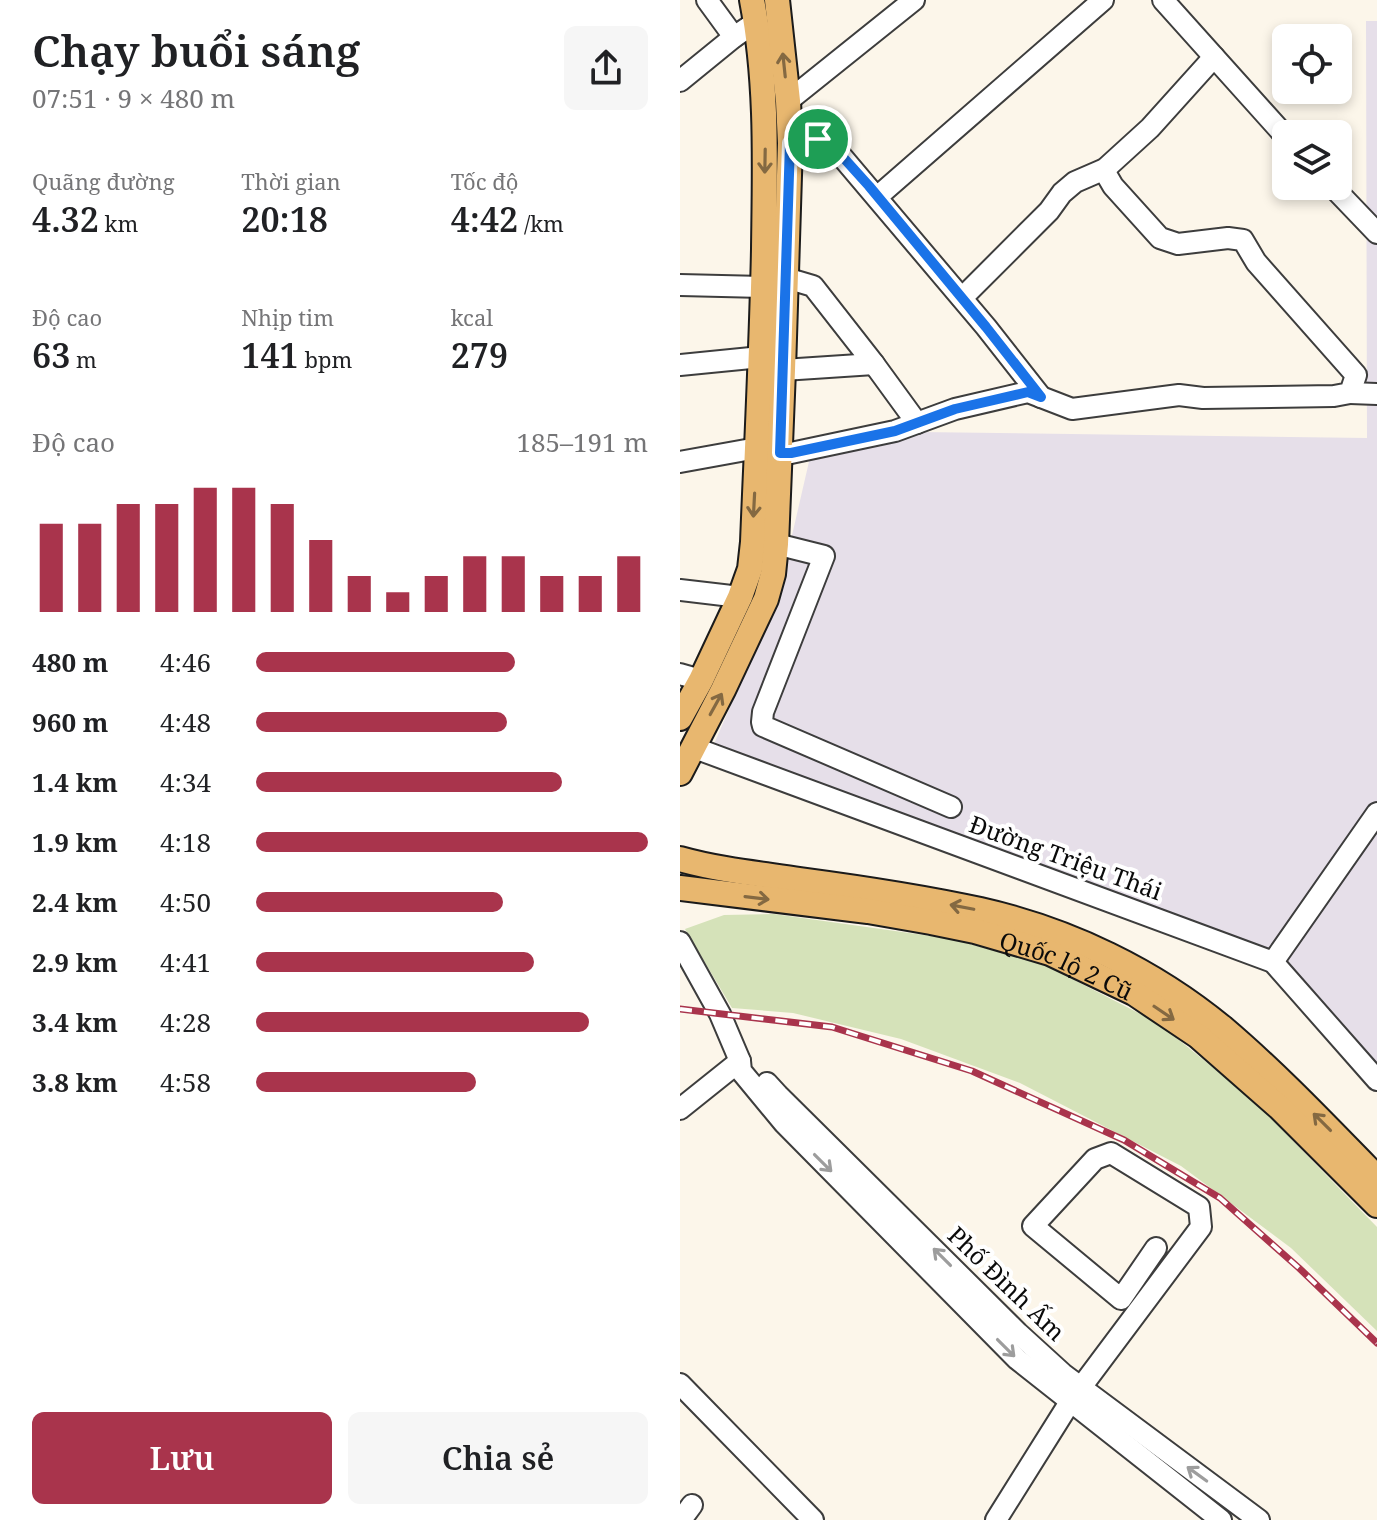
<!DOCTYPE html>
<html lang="vi">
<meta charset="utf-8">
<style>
body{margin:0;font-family:"Noto Serif",serif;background:#f6f6f6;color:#202124;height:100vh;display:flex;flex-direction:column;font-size:30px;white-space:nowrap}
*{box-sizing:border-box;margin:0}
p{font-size:26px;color:#757577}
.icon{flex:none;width:44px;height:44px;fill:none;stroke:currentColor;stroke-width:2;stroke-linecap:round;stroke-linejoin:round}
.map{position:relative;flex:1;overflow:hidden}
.details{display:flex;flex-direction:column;background:#fff;width:680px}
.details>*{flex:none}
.fabs{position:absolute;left:592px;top:24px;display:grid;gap:16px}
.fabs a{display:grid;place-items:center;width:80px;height:80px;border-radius:12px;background:#fff;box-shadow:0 4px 12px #0003;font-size:40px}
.pin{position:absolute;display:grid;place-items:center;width:68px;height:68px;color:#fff;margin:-34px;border:4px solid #fff;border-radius:50%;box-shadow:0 2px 8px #0007}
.round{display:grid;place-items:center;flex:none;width:84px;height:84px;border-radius:12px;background:#f6f6f6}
.overview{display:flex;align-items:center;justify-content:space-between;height:136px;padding:0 32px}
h1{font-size:44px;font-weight:600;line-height:60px}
.stats{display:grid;grid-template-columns:repeat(3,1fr);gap:12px;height:136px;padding:8px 32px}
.stats div{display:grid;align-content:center}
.stats b{font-size:34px;font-weight:600}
.stats small{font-size:22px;font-weight:400}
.stats p{font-size:22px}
.chart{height:224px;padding:16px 32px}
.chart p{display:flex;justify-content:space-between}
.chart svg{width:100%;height:144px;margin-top:8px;stroke:#a9344c;stroke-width:6}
.action{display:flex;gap:16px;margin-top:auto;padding:16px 32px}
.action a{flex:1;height:92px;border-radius:12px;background:#a9344c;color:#fff;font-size:32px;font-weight:600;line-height:92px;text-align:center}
.action a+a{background:#f6f6f6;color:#202124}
ul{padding:0 32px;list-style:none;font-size:26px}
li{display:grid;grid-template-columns:128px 96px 1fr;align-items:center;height:60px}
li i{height:20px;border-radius:10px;background:#a9344c}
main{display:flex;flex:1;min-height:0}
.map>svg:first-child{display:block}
.industrial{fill:#e6dfe9}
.green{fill:#d5e2b9}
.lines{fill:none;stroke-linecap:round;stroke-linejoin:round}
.minor-casing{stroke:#3d3d3d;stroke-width:24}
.major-casing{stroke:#1b1b1b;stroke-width:28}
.minor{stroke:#fff;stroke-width:20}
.major{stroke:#e8b76f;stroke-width:24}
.rail-casing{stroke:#a9344c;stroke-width:7}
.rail{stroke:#fff;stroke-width:4;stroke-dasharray:12;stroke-linecap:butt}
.oneway{stroke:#846942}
.oneway2{stroke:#9d9d9d}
.route-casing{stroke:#fff;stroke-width:16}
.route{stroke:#1a73e8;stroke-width:10}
.labels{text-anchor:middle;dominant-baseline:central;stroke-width:8;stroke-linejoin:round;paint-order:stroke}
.street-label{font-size:24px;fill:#0a0a0a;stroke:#fff}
</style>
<main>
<section class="details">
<div class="overview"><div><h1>Chạy buổi sáng</h1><p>07:51 · 9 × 480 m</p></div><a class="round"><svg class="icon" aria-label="share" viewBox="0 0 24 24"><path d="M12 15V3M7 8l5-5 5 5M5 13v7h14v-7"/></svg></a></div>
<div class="stats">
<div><p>Quãng đường</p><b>4.32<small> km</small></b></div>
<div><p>Thời gian</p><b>20:18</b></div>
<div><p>Tốc độ</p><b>4:42<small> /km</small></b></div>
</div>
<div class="stats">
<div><p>Độ cao</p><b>63<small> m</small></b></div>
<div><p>Nhịp tim</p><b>141<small> bpm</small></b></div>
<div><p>kcal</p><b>279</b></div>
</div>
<div class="chart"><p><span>Độ cao</span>185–191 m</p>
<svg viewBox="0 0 160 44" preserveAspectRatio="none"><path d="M5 44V17M15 44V17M25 44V11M35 44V11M45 44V6M55 44V6M65 44V11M75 44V22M85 44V33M95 44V38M105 44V33M115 44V27M125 44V27M135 44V33M145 44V33M155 44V27"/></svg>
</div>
<ul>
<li><b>480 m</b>4:46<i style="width:66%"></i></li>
<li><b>960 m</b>4:48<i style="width:64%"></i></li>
<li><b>1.4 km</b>4:34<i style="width:78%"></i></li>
<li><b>1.9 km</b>4:18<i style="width:100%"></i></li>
<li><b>2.4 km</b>4:50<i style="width:63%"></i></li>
<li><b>2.9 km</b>4:41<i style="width:71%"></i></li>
<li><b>3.4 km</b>4:28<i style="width:85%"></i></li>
<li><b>3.8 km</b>4:58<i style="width:56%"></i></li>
</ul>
<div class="action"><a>Lưu</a><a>Chia sẻ</a></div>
</section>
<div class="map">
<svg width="697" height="1520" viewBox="0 0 697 1520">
<rect width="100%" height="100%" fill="#fcf6ea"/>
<path class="industrial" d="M686,21H697V1065L598,961L34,744L98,596L131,453L239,432L687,438Z"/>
<path class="green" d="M94,914L272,939L363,964L478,1023L573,1100L697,1227V1331L611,1248L501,1166L340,1083L221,1039L113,1013L52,1008L5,929L44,915Z"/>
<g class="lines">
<g class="minor-casing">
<g id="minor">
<path d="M27,0L54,37"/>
<path d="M483,0L606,137"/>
<path d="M0,81L54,37L76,22"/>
<path d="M108,101L234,0"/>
<path d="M110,143L138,139L152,145L306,327L361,397"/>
<path d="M652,186L697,233"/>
<path d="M197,197L423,0"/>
<path d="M0,285L83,287"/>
<path d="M282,298L369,211L382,193L395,182L425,169L470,128L534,57"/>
<path d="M194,364L237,423"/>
<path d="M0,365L81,357"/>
<path d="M103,370L194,364L133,286L106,278"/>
<path d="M670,393L697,394"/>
<path d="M100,453H111L215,431L275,409L348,392L392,409L499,395L523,398L654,396L670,393L676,375L576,262L563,240L548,238L498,244L480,238L433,186L426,174L425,169"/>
<path d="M0,462L77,448"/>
<path d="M96,544L144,556L83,712L82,722L83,726L271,807"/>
<path d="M0,590L60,597"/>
<path d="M0,674L21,680"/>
<path d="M12,747L593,962L697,1080"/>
<path d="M0,942L40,1014L60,1061L61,1071L104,1123L337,1359L541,1520"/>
<path d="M593,962L697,813"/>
<path d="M87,1083L98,1095L338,1333L383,1374L579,1520"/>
<path d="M0,1109L60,1061"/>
<path d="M0,1384L133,1520"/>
<path d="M1,1520L12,1505"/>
<path d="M316,1520L390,1402L521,1227L519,1207L431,1153L415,1159L353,1226L441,1299L476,1248"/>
</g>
</g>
<g class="major-casing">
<g id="major">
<path d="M0,718L21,680L60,597L70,569L73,542C77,444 82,347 84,249C85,166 88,83 72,0"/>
<path d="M0,773L43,690L86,599L93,574L96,544L103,370L110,143L108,101L97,0"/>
<path d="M0,859C39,870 80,874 120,880C180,888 241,897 300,910C389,930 474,971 544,1029C598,1075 647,1127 697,1178"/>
<path id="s1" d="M0,888L188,911L251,922L295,931L370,953L454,993L518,1036L600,1108L697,1205"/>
</g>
</g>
<use href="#minor" class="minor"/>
<use href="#major" class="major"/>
<g class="rail-casing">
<path id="rail" d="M0,1009L152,1027L292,1071L444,1140L540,1198L619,1268L697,1343"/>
</g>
<use href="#rail" class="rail"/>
</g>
<defs><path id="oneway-shaft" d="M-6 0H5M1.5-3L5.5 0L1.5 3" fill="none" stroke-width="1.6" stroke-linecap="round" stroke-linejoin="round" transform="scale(2)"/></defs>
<g class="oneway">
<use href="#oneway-shaft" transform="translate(104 65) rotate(-96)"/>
<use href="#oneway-shaft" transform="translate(85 161) rotate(91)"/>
<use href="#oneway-shaft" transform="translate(74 505) rotate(93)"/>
<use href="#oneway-shaft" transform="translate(36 704) rotate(-61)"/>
<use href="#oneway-shaft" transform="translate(77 898) rotate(7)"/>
<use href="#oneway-shaft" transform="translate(282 907) rotate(-169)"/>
<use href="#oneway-shaft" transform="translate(484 1013) rotate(34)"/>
<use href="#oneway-shaft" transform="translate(642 1122) rotate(-135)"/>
</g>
<g class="oneway2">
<use href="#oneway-shaft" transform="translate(143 1163) rotate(45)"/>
<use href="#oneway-shaft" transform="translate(262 1257) rotate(-135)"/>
<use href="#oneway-shaft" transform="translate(326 1348) rotate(45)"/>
<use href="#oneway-shaft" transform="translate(517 1474) rotate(-144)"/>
</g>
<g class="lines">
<g class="route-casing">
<path id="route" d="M138,139L152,145L189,186L306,327L361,397L348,392L275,409L215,431L111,453H100L110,143Z"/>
</g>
<use href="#route" class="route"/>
</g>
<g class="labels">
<g class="street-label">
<text transform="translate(386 857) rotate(20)">Đường Triệu Thái</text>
<text stroke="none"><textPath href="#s1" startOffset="396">Quốc lộ 2 Cũ</textPath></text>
<text transform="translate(327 1283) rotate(44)">Phố Đình Ấm</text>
</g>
</g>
</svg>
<div class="fabs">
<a><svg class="icon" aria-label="locate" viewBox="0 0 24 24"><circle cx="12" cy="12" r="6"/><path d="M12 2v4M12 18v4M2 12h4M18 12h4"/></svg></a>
<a><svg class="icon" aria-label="layers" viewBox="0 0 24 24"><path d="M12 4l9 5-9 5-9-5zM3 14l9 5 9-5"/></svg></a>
</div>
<div class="pin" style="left:138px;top:139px;background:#1e9e55"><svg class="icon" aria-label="arrive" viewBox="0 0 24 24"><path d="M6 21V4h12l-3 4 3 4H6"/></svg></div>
</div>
</main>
